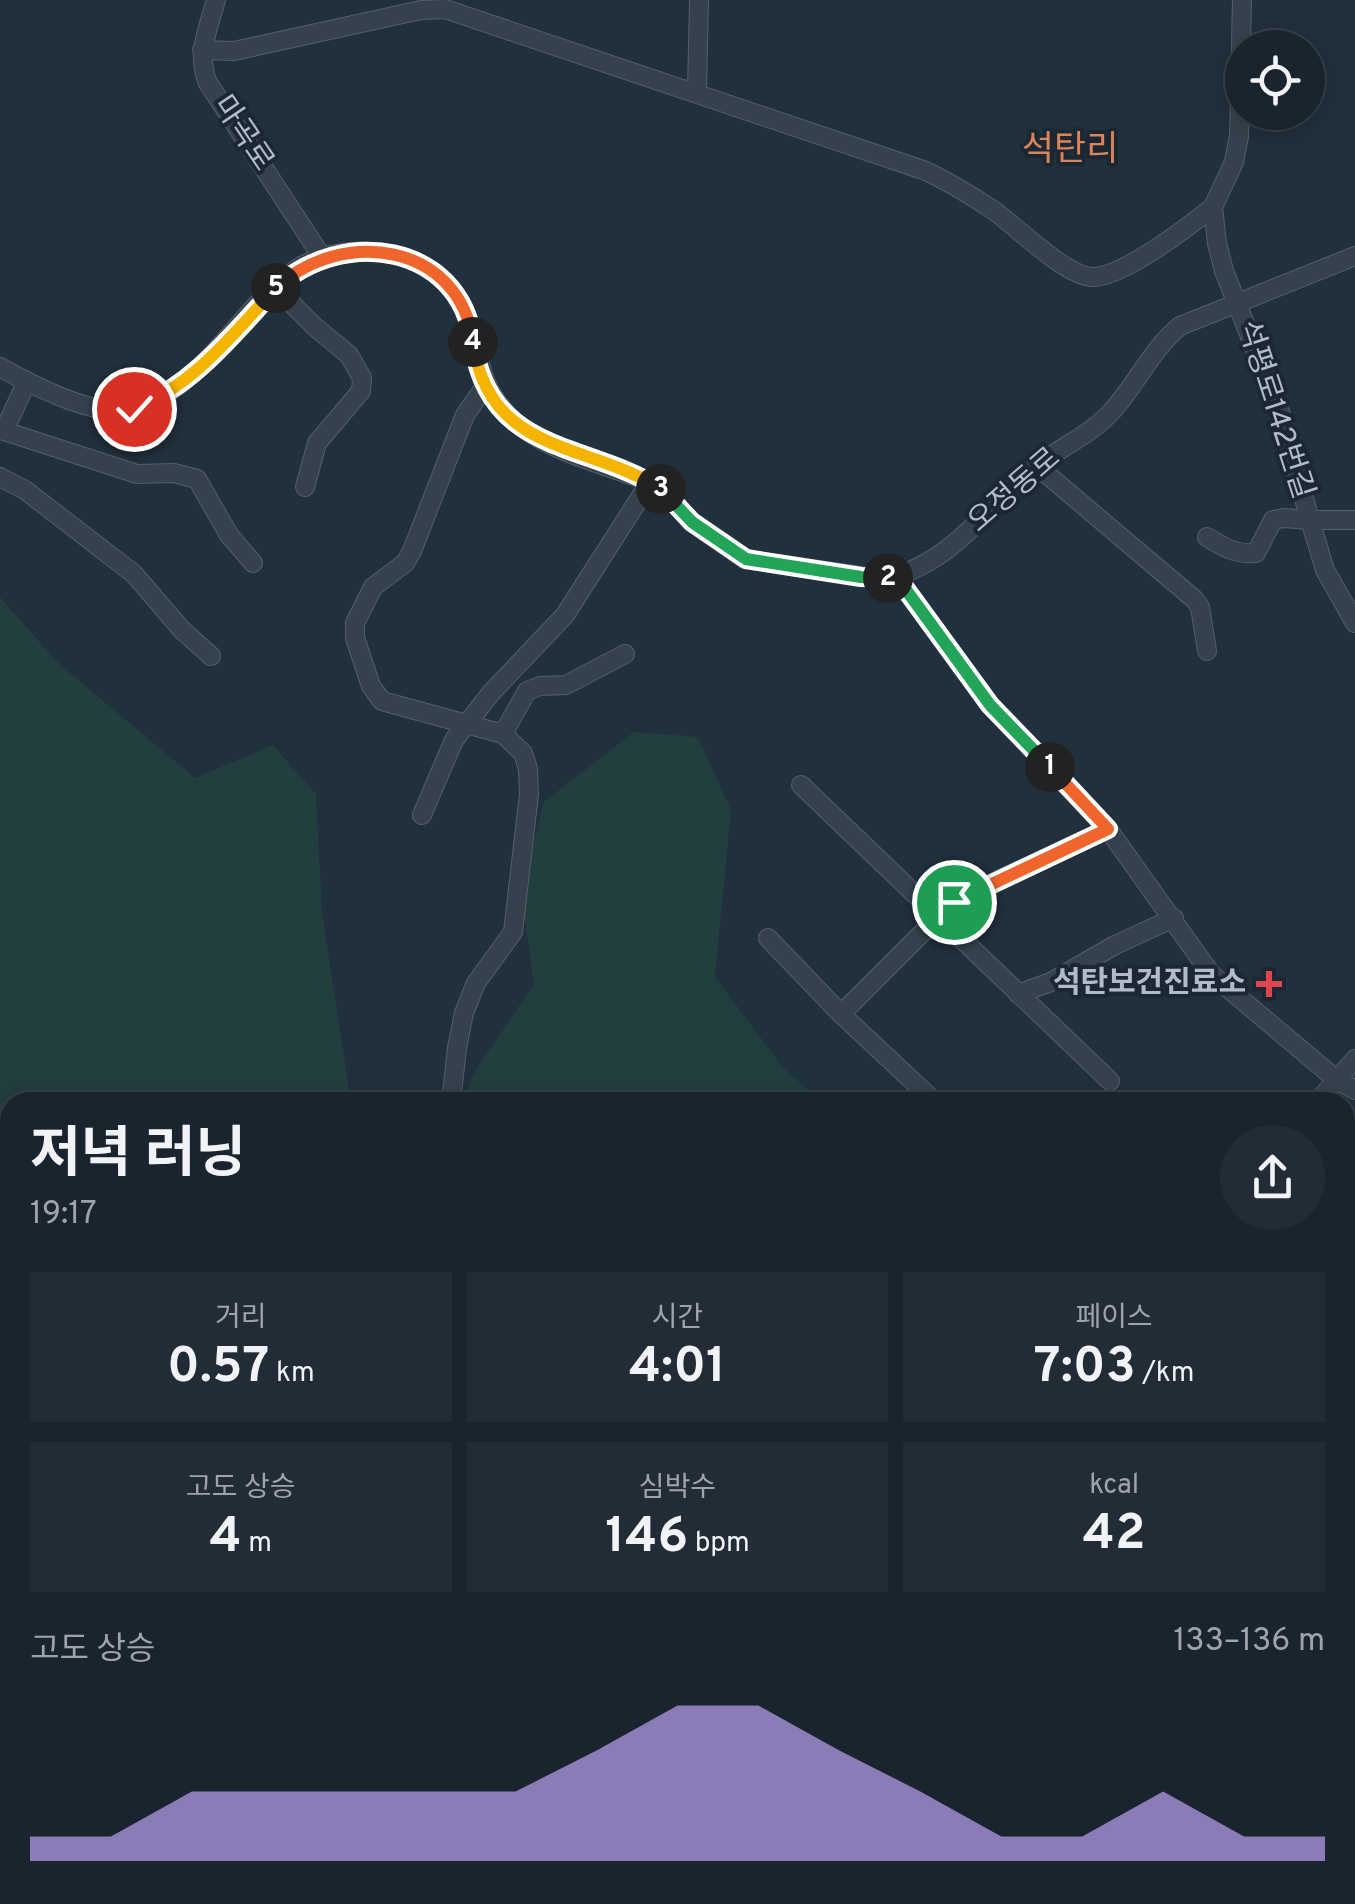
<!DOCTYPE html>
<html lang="ko">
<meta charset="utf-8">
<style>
body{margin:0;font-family:Overpass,"Noto Sans KR",sans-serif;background:#222c36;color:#f1f3f6;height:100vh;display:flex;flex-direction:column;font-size:38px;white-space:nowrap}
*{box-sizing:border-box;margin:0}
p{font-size:32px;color:#9fa4aa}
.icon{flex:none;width:55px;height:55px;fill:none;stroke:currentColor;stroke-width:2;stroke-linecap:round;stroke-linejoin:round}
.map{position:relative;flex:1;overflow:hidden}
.sheet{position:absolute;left:0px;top:1092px;width:1355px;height:812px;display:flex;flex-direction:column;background:#19242e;border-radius:30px 30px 0 0;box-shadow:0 5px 25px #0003,0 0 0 2px #37414a}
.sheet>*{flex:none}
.controls{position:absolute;left:1225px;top:30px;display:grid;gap:20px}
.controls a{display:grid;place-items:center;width:100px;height:100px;border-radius:50%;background:#19242e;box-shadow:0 5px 25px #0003,0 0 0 2px #37414a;font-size:50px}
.pin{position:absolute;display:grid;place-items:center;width:85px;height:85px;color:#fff;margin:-42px;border:5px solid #fff;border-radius:50%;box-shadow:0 2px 10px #0007}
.km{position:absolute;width:50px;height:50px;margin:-25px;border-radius:50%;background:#222;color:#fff;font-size:28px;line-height:50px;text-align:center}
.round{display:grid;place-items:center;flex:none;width:105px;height:105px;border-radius:52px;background:#222c36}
.summary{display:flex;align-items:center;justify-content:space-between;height:170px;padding:0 30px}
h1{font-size:55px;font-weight:700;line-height:75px}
.stats{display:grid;grid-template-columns:repeat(3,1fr);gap:15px;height:170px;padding:10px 30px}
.stats div{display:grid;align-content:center;border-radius:0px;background:#222c36;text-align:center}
.stats b{font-size:50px;font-weight:700}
.stats small{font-size:28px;font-weight:400}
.stats p{font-size:28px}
.chart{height:280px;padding:20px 30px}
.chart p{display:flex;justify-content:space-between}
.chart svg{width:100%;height:180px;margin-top:10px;fill:#bca0f2;opacity:.7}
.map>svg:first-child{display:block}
.green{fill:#233e3e}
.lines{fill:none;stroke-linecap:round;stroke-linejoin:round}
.minor-casing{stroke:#545f6b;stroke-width:20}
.minor{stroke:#35424d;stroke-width:18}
.split-1-casing{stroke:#fff;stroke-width:20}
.split-2-casing{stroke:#fff;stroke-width:20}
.split-3-casing{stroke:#fff;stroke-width:20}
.split-4-casing{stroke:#fff;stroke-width:20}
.split-5-casing{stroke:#fff;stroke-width:20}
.split-6-casing{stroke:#fff;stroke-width:20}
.split-1{stroke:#f0652b;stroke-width:12}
.split-2{stroke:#22a559;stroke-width:12}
.split-3{stroke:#22a559;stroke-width:12}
.split-4{stroke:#f5b400;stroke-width:12}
.split-5{stroke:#f0652b;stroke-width:12}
.split-6{stroke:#f5b400;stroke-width:12}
.health-dot{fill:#e0444e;stroke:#1b2732;stroke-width:4}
.labels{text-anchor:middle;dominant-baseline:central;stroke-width:8;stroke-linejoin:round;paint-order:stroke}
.street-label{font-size:30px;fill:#b1bcc9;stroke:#1b2732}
.poi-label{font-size:30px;font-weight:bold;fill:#b1bcc9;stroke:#1b2732;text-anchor:end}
.quarter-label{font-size:35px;fill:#db855a;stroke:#1b2732}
</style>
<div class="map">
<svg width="1355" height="1904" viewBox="0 0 1355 1904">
<rect width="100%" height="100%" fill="#21303d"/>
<g class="green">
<path d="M0,597L57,662L195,778L273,745L316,794L322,913L351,1102H10V1717L0,1708Z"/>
<path d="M634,732L698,737L731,810L715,977L785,1070L823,1102H462L475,1071L534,984L521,894L544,802Z"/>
<path d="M138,1895H280L281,1904H141Z"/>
<path d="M623,1895H901L898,1904H624Z"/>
</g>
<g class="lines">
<g class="minor-casing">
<g id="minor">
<path d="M216,0C208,29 196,55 208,83L322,257"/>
<path d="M1242,0L1239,136L1234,162L1213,207L1217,243L1224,271L1280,412L1310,520H1355"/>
<path d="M202,50L234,51L421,10L445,9L926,171C949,182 972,196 993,210C1016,226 1067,278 1094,277C1124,276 1188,227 1213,207"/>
<path d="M697,93L699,0"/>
<path d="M276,288L315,327L349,355L362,378L361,391L317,443L305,487"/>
<path d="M0,367C29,384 86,412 120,411C138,410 154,401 169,392C219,359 247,305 294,271C315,255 349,250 374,252C419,254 457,282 470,325C481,361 479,384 507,414C543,452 603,463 650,482L665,491L691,522L745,559L880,579C950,569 987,505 1039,464C1063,446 1093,433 1113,410C1137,383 1152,349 1180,326L1355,256"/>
<path d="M27,381L4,431L137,474L174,473L197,479L229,535L253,563"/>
<path d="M1037,466L1194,599L1200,607L1207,651"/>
<path d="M0,477L25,490L134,574L182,630L211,656"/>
<path d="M1207,537C1223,547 1236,555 1256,553L1273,520L1284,518L1310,520L1325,570L1355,623"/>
<path d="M896,576L990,705L1108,829L1211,974L1337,1080L1355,1090"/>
<path d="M503,734L527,691L540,686L566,685L625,654"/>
<path d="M801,785L1110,1081"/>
<path d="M422,815L454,740L491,693L565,615L650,482"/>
<path d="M768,938L841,1014L954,901L1108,829"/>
<path d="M1018,994L1051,982L1115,945L1174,918"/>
<path d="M841,1014L935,1102"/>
<path d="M451,1102L457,1048L464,1013L476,983L513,932L529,794L528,769L523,753L503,734L382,701L371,686L355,638V623L373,587L405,563L412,551L465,415L486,385"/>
<path d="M1317,1102L1355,1059"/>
<path d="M1345,1530L1355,1535"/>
<path d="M574,1895L576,1904"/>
<path d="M1049,1895L1051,1904"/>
<path d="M1230,1895L1232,1904"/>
</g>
</g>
<use href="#minor" class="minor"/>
</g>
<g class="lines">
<g class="split-1-casing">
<path id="split-1" d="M954,902L1108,829L1050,767"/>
</g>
<g class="split-2-casing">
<path id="split-2" d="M888,578L896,576L990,705L1050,767"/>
</g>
<g class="split-3-casing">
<path id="split-3" d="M661,489L692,522L746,559L861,577L888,578"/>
</g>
<g class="split-4-casing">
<path id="split-4" d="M473,342C488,455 588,442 661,489"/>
</g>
<g class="split-5-casing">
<path id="split-5" d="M276,288C341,227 460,242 473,342"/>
</g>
<g class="split-6-casing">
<path id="split-6" d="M134,409C194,385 233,334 276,288"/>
</g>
<use href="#split-1" class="split-1"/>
<use href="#split-2" class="split-2"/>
<use href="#split-3" class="split-3"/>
<use href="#split-4" class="split-4"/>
<use href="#split-5" class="split-5"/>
<use href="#split-6" class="split-6"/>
</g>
<path class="health-dot" d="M1264 969h10v10h10v10h-10v10h-10v-10h-10v-10h10z"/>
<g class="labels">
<g class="street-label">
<text transform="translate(242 134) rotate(56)">마곡로</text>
<text transform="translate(1274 410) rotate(72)">석평로142번길</text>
<text transform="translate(1015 491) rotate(-41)">오정동로</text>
</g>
<g class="poi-label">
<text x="1246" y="984">석탄보건진료소</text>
</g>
<g class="quarter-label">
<text x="1070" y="151">석탄리</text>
</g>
</g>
</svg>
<div class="controls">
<a><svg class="icon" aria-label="locate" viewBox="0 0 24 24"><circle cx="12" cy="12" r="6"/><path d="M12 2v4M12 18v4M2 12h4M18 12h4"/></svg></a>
</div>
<div class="pin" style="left:954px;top:902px;background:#1e9e55"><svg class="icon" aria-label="arrive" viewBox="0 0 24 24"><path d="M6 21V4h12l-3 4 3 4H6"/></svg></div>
<div class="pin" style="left:134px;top:409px;background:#d93025"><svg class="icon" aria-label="check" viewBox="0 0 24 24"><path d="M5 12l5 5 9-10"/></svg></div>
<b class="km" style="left:1050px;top:767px">1</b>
<b class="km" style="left:888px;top:578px">2</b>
<b class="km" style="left:661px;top:489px">3</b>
<b class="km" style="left:473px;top:342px">4</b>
<b class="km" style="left:276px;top:288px">5</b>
<section class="sheet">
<div class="summary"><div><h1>저녁 러닝</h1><p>19:17</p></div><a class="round"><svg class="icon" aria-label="share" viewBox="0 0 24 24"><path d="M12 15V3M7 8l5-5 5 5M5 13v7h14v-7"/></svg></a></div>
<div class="stats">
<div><p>거리</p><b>0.57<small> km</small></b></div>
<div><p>시간</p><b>4:01</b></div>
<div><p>페이스</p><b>7:03<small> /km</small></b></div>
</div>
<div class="stats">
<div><p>고도 상승</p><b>4<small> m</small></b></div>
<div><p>심박수</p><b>146<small> bpm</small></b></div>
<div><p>kcal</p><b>42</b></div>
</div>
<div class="chart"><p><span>고도 상승</span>133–136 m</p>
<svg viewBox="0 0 160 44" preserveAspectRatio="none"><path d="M0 44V38L10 38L20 27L30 27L40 27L50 27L60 27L70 17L80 6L90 6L100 17L110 27L120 38L130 38L140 27L150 38L160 38V44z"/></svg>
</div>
</section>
</div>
